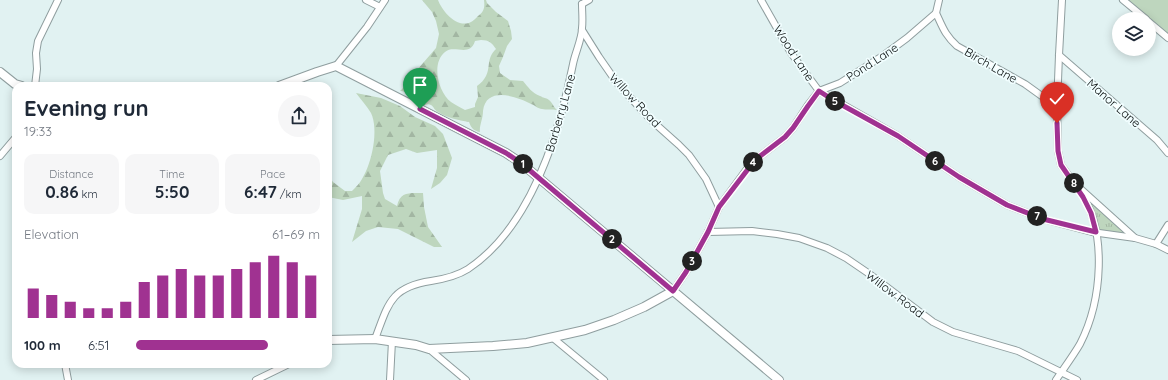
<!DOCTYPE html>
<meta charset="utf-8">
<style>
body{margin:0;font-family:Quicksand,sans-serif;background:#f6f6f7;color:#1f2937;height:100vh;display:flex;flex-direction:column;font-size:15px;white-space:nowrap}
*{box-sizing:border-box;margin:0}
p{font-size:13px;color:#747a83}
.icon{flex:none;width:22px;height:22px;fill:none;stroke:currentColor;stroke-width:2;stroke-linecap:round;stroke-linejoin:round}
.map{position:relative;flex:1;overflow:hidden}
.sheet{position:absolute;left:12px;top:82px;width:320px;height:286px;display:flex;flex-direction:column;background:#fff;border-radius:12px;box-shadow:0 2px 10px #0003}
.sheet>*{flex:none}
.tools{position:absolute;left:1112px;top:12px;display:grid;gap:8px}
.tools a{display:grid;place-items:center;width:44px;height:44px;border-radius:50%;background:#fff;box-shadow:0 2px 10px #0003;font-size:20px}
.pin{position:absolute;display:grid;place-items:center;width:34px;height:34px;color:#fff;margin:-41px -17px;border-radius:50% 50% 50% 0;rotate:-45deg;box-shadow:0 0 4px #0007}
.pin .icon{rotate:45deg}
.km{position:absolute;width:20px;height:20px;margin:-10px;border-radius:50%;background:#222;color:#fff;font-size:11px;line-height:20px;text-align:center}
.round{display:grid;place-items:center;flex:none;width:42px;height:42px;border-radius:21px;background:#f6f6f7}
.headline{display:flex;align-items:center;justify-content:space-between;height:68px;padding:0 12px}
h1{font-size:22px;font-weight:700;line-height:30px}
.metrics{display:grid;grid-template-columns:repeat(3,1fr);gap:6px;height:68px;padding:4px 12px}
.metrics div{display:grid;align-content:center;border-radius:10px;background:#f6f6f7;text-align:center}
.metrics b{font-size:17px;font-weight:700}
.metrics small{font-size:11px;font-weight:400}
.metrics p{font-size:11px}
.chart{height:112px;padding:8px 12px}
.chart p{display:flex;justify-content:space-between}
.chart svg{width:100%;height:72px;margin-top:4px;stroke:#a03291;stroke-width:6}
ul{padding:0 12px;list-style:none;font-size:13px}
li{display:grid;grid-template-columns:64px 48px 1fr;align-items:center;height:30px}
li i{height:10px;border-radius:5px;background:#a03291}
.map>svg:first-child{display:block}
.grass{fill:#bed6be}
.forest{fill:url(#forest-firs);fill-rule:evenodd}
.park{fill:url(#park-tufts)}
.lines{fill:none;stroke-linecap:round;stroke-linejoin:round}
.minor-casing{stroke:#8f9e9f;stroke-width:8}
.tertiary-casing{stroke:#8f9e9f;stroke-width:10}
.minor{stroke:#fff;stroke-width:6}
.tertiary{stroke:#fff;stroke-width:8}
.route-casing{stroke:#fff;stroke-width:8}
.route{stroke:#a03291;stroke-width:5}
.labels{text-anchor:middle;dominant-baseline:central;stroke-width:3.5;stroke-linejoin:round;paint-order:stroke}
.street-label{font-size:12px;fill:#080d0d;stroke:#f1feff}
</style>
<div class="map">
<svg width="1168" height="380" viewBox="0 0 1168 380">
<defs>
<pattern id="forest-firs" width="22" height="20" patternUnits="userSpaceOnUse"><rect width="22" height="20" fill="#bed6be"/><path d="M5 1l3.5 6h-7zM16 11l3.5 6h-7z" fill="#a2b6a2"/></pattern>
<pattern id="park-tufts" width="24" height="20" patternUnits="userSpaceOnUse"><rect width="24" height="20" fill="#bed6be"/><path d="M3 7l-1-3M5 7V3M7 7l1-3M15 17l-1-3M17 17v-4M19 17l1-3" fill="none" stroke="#a2b6a2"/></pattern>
</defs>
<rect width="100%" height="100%" fill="#e1f2f2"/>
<path class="grass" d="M1123,0H1168V36L1149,21V19H1147Z"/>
<g class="forest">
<path d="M422,0H438C442,11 457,29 471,22C473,21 476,18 478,16C484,12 485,7 484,0H486L487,3L496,12L508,21L511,31L512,39L507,46L503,57L499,66L500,73L510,80L523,81C528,87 532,93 540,96C543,98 547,98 549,100C553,103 553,107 557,110C552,109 546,110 542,109C538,109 535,105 531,104C516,96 486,86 483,111C483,119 479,126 480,132C474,131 471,128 469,122C458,120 447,118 438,112C435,111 434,107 431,105C428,103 425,105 422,106C418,92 414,93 400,91L409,82L417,70L436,48L439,34L436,21L432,12ZM481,40C489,40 492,43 496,49C486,59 491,66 486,76C484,80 481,83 477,86L478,97L475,104V107L465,110C460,107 455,105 451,102C438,92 431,63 445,52C454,44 470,58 475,41Z"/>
<path d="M356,93L381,98L400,106L415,117L435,126L443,134L452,158L447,175L440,183L431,189L437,168V150L417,153L406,149L388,155L380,171L383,193L385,199L397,206C400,191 410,193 423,193L424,207L428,227L442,247H434L398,229L378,227L366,231L352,242L362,209V196L343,200L328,197V175L333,182L345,191H352C356,187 360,183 362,179C372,163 379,130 371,113C367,106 361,100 356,93Z"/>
</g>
<path class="park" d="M1086,196L1130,236L1098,231Z"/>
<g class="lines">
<g class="minor-casing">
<g id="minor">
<path d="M366,0L380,7"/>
<path d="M761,0L791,53L819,91L898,136L959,177L1007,205L1043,219L1092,232L1135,238"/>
<path d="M1062,0L1059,55L1057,107L1058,151L1061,165L1074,183L1135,238L1156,244L1168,250"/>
<path d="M1123,0L1146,19"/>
<path d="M582,4L589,0"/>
<path d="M936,13C943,28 945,35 957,46L1025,84L1057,107"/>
<path d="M1149,22L1168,38"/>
<path d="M582,30L599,57L617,83L651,120L679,145L689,155L706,179L719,207"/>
<path d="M1059,55L1157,140L1168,153"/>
<path d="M336,66L367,27L385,0"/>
<path d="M35,86L37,69L36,53L38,41L58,0"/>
<path d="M0,156L16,137"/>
<path d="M708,232L752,231L777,234L799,238L827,248L846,258L868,273L933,322L953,332L1018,351L1077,380"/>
<path d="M1156,244L1168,225"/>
<path d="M673,291L686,272L708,232L719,207L749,166L755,160L785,137L793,128L808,105L819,91L840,83L884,55L907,38L936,13L939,0"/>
<path d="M553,338L604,380"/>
<path d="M375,339C388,305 390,287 431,281C444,279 457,276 468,269C531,227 559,134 573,64C575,53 582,39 582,28C583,20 582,12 582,4"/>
<path d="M429,349L466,380"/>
<path d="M65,364L68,380"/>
<path d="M256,380L289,364"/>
<path d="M390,380L392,341"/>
<path d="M1056,380C1064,368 1073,356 1080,344C1102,301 1108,232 1080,191"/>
</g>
</g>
<g class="tertiary-casing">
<g id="tertiary">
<path d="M0,72L15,84L22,86"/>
<path d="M279,86L317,72L336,66L506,153L521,163L779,380"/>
<path d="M328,340L375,339L416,345L429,349L493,346L527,343L585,330L614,320L644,307L673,291"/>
</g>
</g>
<use href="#minor" class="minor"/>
<use href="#tertiary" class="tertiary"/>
</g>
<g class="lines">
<g class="route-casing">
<path id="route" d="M420,109L506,153L521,163L673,291L686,272L708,232L719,207L755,160L785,137L793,128L808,106L819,91L833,100L898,136L959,177L1007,205L1043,219L1096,232L1091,213L1083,197L1061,165L1058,151L1057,123"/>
</g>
<use href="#route" class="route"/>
</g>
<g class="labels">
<g class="street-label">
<text transform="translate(794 53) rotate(57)">Wood Lane</text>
<text transform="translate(872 62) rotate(-33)">Pond Lane</text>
<text transform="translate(991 65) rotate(30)">Birch Lane</text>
<text transform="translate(635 100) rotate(47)">Willow Road</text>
<text transform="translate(1114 103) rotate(41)">Manor Lane</text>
<text transform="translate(560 113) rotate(-74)">Barberry Lane</text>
<text transform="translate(895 294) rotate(37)">Willow Road</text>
</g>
</g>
</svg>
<div class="tools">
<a><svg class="icon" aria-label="layers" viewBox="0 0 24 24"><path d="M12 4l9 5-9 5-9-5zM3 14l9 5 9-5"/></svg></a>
</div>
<div class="pin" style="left:420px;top:109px;background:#1e9e55"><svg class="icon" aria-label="arrive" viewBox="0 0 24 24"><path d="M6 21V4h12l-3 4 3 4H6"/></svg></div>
<div class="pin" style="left:1057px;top:123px;background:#d93025"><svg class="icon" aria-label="check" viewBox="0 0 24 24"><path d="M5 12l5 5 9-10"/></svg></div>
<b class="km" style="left:523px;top:164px">1</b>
<b class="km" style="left:612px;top:239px">2</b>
<b class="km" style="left:692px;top:261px">3</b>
<b class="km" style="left:753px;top:162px">4</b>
<b class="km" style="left:835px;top:101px">5</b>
<b class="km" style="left:935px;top:161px">6</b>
<b class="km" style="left:1037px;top:216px">7</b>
<b class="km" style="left:1074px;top:183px">8</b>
<section class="sheet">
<div class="headline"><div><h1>Evening run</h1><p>19:33</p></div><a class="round"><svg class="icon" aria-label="share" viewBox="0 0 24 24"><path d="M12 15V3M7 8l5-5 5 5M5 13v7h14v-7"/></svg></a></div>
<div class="metrics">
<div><p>Distance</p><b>0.86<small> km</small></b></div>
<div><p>Time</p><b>5:50</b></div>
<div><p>Pace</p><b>6:47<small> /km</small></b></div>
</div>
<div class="chart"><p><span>Elevation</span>61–69 m</p>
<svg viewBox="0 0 160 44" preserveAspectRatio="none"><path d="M5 44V26M15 44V30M25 44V34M35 44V38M45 44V38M55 44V34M65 44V22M75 44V18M85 44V14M95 44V18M105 44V18M115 44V14M125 44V10M135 44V6M145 44V10M155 44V18"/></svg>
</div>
<ul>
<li><b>100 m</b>6:51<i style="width:72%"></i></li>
</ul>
</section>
</div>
